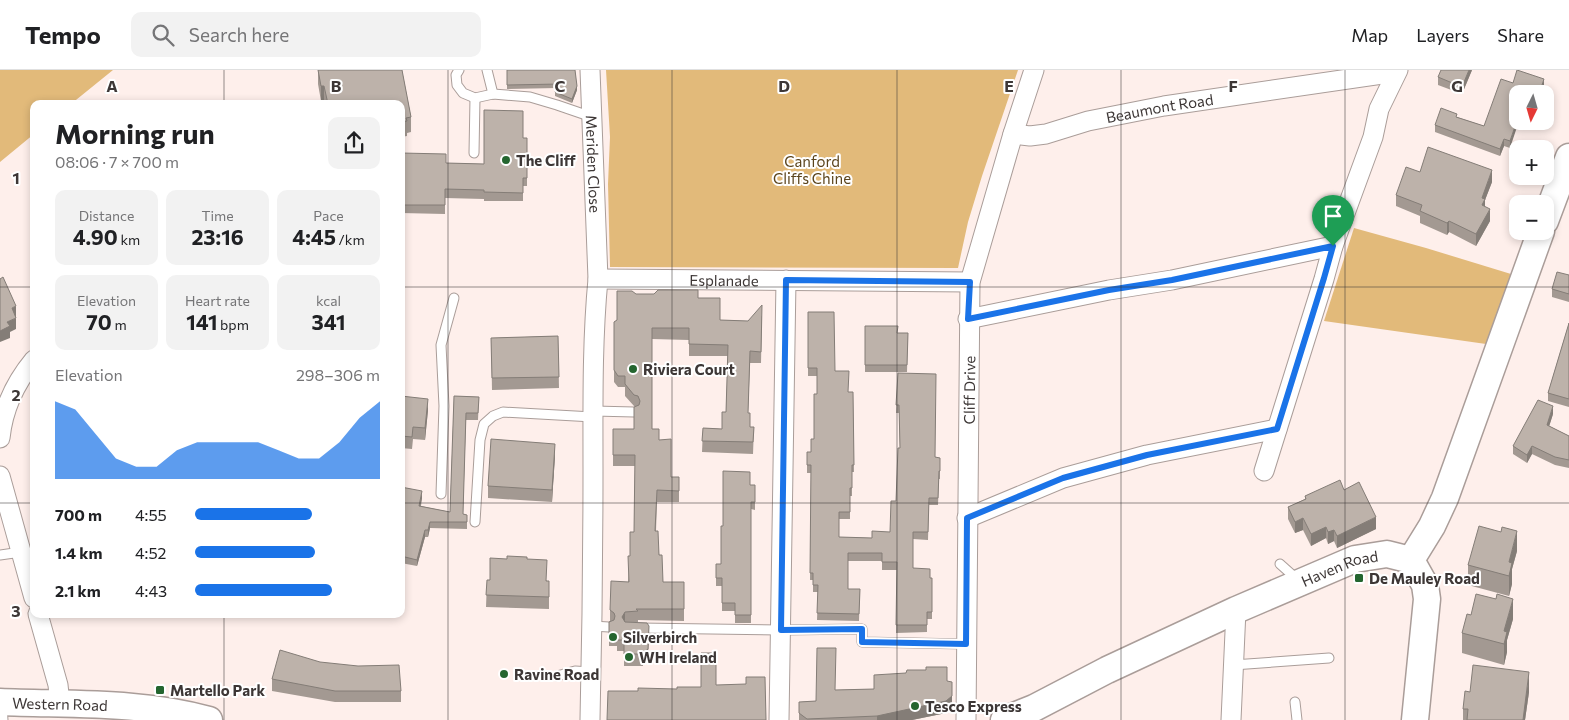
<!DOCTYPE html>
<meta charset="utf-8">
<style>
body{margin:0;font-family:Commissioner,sans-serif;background:#f2f2f2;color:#202124;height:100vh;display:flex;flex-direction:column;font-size:19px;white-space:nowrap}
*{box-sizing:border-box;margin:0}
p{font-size:16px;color:#757577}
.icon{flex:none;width:28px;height:28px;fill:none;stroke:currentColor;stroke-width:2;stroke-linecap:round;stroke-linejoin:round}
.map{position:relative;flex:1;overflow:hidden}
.panel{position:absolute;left:30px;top:30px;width:375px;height:518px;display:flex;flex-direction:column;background:#fff;border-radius:10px;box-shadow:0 2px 8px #0003}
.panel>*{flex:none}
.needle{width:32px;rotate:185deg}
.controls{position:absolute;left:1509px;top:15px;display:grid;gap:10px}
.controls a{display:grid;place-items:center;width:45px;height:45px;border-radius:10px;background:#fff;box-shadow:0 2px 8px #0003;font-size:25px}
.pin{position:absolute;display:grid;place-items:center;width:42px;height:42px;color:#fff;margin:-51px -21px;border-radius:50% 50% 50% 0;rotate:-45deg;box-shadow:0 0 5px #0007}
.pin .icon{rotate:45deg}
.round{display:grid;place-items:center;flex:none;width:52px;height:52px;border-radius:10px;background:#f2f2f2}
.head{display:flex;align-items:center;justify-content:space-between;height:85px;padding:0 25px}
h1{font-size:28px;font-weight:700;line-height:38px}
.figures{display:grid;grid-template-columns:repeat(3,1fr);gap:8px;height:85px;padding:5px 25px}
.figures div{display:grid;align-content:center;border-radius:10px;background:#f2f2f2;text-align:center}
.figures b{font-size:21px;font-weight:700}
.figures small{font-size:14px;font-weight:400}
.figures p{font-size:14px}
.chart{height:140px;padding:10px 25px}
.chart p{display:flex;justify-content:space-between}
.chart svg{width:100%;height:90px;margin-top:5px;fill:#1a73e8;opacity:.7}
ul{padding:0 25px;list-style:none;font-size:16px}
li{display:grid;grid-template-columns:80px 60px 1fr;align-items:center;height:38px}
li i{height:12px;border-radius:6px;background:#1a73e8}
header{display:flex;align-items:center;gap:30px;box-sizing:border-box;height:70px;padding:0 25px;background:#fff;border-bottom:1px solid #e0e0e0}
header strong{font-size:24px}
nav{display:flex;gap:28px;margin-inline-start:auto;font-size:18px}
.search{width:350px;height:45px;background:#f2f2f2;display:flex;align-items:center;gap:12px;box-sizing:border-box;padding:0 18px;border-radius:10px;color:#757577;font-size:19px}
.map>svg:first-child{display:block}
.green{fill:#e2ba7a}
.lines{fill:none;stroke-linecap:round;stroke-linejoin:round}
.lane-casing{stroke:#aa9d99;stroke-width:11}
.street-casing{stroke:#aa9d99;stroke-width:21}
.secondary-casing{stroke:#aa9d99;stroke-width:29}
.lane{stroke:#fff;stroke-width:9}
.street{stroke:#fff;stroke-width:19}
.secondary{stroke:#fff;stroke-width:26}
.wall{fill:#a39992}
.shaded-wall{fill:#847d77}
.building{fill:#bdb2aa;stroke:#847d77}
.route-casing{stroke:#fff;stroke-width:10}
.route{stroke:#1a73e8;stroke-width:6}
.grid{fill:none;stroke:#3d3736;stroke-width:1;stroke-opacity:0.55}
.poi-dot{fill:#24652f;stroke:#fff;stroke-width:2}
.labels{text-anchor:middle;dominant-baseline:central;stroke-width:4;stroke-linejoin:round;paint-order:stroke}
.street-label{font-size:15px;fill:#3d3736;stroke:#fff}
.poi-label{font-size:15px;font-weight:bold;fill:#3d3736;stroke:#fff;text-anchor:start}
.park-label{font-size:15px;fill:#5b441c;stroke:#fff}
.grid-label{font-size:16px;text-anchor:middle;font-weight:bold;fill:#3d3736;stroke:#fff;stroke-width:4;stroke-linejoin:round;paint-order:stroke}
</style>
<header>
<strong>Tempo</strong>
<div class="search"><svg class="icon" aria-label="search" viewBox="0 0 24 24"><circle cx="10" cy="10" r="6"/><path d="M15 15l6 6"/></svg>Search here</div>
<nav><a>Map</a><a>Layers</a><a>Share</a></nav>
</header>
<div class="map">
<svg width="1569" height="650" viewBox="0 0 1569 650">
<rect width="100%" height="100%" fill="#feefeb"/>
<g class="green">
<path d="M0,0H113L71,34H34V64L0,92Z"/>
<path d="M606,0H1018L982,106L968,152L958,198L610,197L608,114L610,67Z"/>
<path d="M1354,158L1426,178L1511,204L1486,274L1324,251Z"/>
</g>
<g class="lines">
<g class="lane-casing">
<g id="lane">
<path d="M459,0L456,5L457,15L463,23L475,28L493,24L530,27L557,35L592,47"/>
<path d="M487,0L493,24"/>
<path d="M474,83L475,28"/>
<path d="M594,341L634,342"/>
<path d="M441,424L444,336L441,275L454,228"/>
<path d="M475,452L480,370L484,354L493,346L503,342L593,347"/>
<path d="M0,485L21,482"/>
<path d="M1280,494L1299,511"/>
<path d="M592,556L609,557"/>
<path d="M639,558L781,560L862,559V572L966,574"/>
<path d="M1233,595L1329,588"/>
<path d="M557,606L575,601L591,602"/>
<path d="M1295,632L1297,650"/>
<path d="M2,635L3,650"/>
</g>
</g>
<g class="street-casing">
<g id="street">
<path id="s1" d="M590,0L598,209C592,272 593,336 593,399C593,483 592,566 590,650"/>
<path id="s2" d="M1013,64L1030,66L1046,64L1088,51L1164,36L1396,2"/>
<path id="s3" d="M598,209L970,212"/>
<path d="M968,249L1109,220L1172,210L1333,176"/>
<path d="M0,368C3,339 15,313 34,290"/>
<path d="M1264,401L1324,209L1333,176L1373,67L1379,39L1398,0"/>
<path d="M0,406L34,528"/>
<path d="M967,448L1063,408L1147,385L1277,359"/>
<path d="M38,544L58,615L60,633"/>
<path d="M779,650L786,210"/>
<path id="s4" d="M966,650L970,212L1013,64L1034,0"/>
<path d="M1231,650L1236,540"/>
</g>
</g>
<g class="secondary-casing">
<g id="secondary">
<path d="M1545,151L1569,87"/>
<path d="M1411,490L1432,456L1445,428L1541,161"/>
<path d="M1411,490L1425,515L1427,529L1415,650"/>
<path id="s5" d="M0,632C69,635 142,631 209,650"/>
<path id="s6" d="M1004,650L1034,638L1107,600L1236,540L1355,489L1387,484L1411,490"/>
</g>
</g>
<use href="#lane" class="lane"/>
<use href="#street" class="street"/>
<use href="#secondary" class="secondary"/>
</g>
<g class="wall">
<path d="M318,0H402L411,47V62L407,63V66L401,67V34H325L324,30L321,31L318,14Z"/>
<path d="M507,0H575L577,20L572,33L555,26V22L557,18L507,19Z"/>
<path d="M1472,0L1462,24L1438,15V7Z"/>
<path d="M1513,13L1544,17L1541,24H1518L1510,78L1504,76L1500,86L1435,62V55L1457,47L1484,56Z"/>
<path d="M523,68H527V116H523V131H484V129L445,128V144L401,143V83L446,93L484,94Z"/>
<path d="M1420,102L1492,112L1485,130V137L1490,151L1476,176L1449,162L1447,165L1420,153V146L1396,136V125Z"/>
<path d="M1569,205V232L1552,227V219Z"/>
<path d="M636,224L698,228L720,250L748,251L762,246L761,293H750L748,343L750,357H754L753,384L702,382L703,358L722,359L726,342L728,286H689V270L652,269V359L659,370L671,407H679V432H657L656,461L663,512H684V551L638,550V552L628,553L648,590L642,596H624V581H617V576H609V552L610,551V540L628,512L630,486L634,462L635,396H613V359H634L636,336H634L625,326V317H618L614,312V252L617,250Z"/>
<path d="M808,242L835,301L848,322H853L854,402H852V426H850V449H839V467L872,468L890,462L896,431L900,378L899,343H896L898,303L935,387L940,388V409H939L938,435H929L928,470L913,469V498L930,508H932V549H927V562L896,563L897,500H882V491H848V519H860L859,551L817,550L818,522H813V510H810L811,403H807V382H811L814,369L817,324V306H808Z"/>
<path d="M1569,253V337L1548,331V323Z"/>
<path d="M865,256L898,263H908L907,302H865Z"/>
<path d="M558,266L559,318L492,320L491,268Z"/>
<path d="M401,326L428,340L425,370L413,369L412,379L401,378Z"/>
<path d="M454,326L479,327L478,350H466L463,444L467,452V459L430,458L428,467H425L417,496L401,493V417L422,428L421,436L450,442Z"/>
<path d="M1553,344L1549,356L1569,366V398L1555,395L1532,384L1527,393L1513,384V376Z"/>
<path d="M555,385L552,432L488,428V416Z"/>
<path d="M750,415H755V440L751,439V553H735V541H722V516H716V494H721L723,456Z"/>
<path d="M1344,420L1376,459L1337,478L1334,471L1328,474L1326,468L1311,476L1303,460L1295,463L1288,449V437L1305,429V426Z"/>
<path d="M1517,481L1512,499V514L1509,526L1468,515V495Z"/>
<path d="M527,489L547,511H549V539L486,537L487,510H490Z"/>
<path d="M134,544H163L162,547Z"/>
<path d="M1471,545L1513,549L1507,570V582L1504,595L1462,583V563Z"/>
<path d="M272,609L401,621V632H335L272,621Z"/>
<path d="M874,619L952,637L946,643L912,650H799V632L816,631L835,620Z"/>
<path d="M1470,622H1529L1525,650H1463V639Z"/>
</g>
<g class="shaded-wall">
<path d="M1469,0H1472L1462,24V17Z"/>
<path d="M1544,9V17L1541,24H1539Z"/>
<path d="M321,16H324V30L321,31Z"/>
<path d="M577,16V20L572,33V29Z"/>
<path d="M1518,48V51H1519L1510,78V71Z"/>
<path d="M1504,69V76L1500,86V79Z"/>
<path d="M1492,100V112L1485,130V141L1482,138V128Z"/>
<path d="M1490,139V151L1476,176V164Z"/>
<path d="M1449,151V162L1447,165V153Z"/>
<path d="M16,236V247L12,249V238Z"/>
<path d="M16,248V259L10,262V268L0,272V261L7,252Z"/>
<path d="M428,329V340L425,370V358Z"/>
<path d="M1553,336V344L1547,363V355Z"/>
<path d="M555,374V385L552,432V420Z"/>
<path d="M1532,376V384L1527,393V385Z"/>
<path d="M422,421V428L419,442V436Z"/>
<path d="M1376,447V459L1337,478V466Z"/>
<path d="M1303,448V460L1295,463V452Z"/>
<path d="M430,452V458L428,467V460Z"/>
<path d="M1326,457V468L1311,476V464Z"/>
<path d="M425,460V467L417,496V490Z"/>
<path d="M1334,460V471L1328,474V462Z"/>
<path d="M1517,461V481L1512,499V514L1509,526V492Z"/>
<path d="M1513,529V549L1507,570V582L1504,595V561Z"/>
<path d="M625,542V553L622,547Z"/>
<path d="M649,556L648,590L642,596V584Z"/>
<path d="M1529,602V622L1525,650H1523Z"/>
<path d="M952,612V637L946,643L912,650H877V646Z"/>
</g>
<g class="building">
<path d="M318,0H402L411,47L406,48L407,51L401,52V34H328L324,16H321Z"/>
<path d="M507,0H575L577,16L572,29L555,22L559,14L507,15Z"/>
<path d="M1441,0H1469L1462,17L1438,7Z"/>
<path d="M1517,0L1544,9L1539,24H1518V48L1510,71L1504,69L1500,79L1435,55L1441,38L1457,44L1456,47L1484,56L1501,9L1513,13Z"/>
<path d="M484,40L523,41V68H527V108H523V123L484,122V120L445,119V135H401V83L446,84V93L484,94Z"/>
<path d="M1428,77L1492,100L1482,128L1485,129L1482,135L1490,139L1476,164L1449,151L1447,153L1420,141L1422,135L1396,125L1406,97L1420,102Z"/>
<path d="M1557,202L1569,205V224L1552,219Z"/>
<path d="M3,207L16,236L12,238L16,248L7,252L10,256L0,261V209Z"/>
<path d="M658,220H698V228H720V250L748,251L762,235L761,282L750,281L748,343H750V357H754L753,372L702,371L703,358L722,359V342H726L728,275L689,274V258H652V359H659V370L671,369V407H679V421L657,420L655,461H658L659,485H662L663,512H684V539H636L638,541L625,542L622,547L625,552L647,553L649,556L648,579L642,584H624V570H617V565H609V552L614,550L615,546L614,543L610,540L611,511L629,512L628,486H630V462H634L635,385H613V359H634V337L639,335L640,331L638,326L634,325L625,314V306H618L614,300V252L617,250V221H632L636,224H654Z"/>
<path d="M808,242H834L835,301H849L848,322H853L854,395H852V418H850V442H839V467L872,468V461L890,462L891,431H896L898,378H900L899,335H896L898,303L936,304L935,387L940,388V401H939L938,428H929L928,462H913V498L930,499V508H932V542H927V555H896L897,492H882V483H848V519H860L859,544L817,543L818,515H813V503H810L811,395H807V382H811V369H814V324H817V298H808Z"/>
<path d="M1569,253V329L1548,323Z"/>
<path d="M865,256H898L897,263H908L907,295H865Z"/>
<path d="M558,266L559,307L492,308L491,268Z"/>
<path d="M401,326L428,329L425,358L413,357L412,367L401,366Z"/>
<path d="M454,326L479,327L478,343H466L463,444L467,445V452H430L428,460H425L417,490L401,486V417L422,421L419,436L450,442Z"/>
<path d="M1538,330L1553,336L1547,355L1569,366V390L1555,387L1532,376L1527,385L1513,376Z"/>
<path d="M491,369L555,374L552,420L488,416Z"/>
<path d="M723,401L750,402V415H755V432H751V545H735V533H722V508H716V494H721V456H723Z"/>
<path d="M1340,410L1344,420L1359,412L1376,447L1337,466L1334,460L1328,462L1326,457L1311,464L1303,448L1295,452L1288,437L1306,429L1305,426Z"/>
<path d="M1479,456L1501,462L1502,457L1517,461L1509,492L1512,493L1509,506L1468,495Z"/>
<path d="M507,486L527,487V489L547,490L546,511H549V527L486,525L487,510H490V488L507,489Z"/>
<path d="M1476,524L1496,529L1497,524L1513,529L1504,561L1507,562L1504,574L1462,563L1467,544L1471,545Z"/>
<path d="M817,578H836L835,620L874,619V605L906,603L907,600H926V597H947V611L952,612V626L946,631L877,646L807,649L799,643V632L816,631Z"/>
<path d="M280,580L320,592L358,596L399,595L401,621H335L272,609Z"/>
<path d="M701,583H716V615L746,614V607H765L766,650H607L608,621H638V618L677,619V617H701Z"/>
<path d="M1473,595L1529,602L1523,650H1467L1468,639H1463L1465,621L1470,622Z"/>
</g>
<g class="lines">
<g class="route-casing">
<path id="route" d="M1333,176L1324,208L1277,359L1147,385L1063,408L967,448L966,574L862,572V559L781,560L786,210L970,212L968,249L1109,220L1172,210Z"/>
</g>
<use href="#route" class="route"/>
</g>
<path class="grid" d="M224,0V34M448,0V650M672,0V650M897,0V650M1121,0V650M1345,0V650M0,217H34M401,217H1569M0,433H34M401,433H1569M224,544V650"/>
<g class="poi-dot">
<circle cx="506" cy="90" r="5"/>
<circle cx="633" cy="299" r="5"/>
<rect x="1354" y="503" width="10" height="10" rx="2.5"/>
<circle cx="613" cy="567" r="5"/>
<circle cx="629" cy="587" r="5"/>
<circle cx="504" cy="604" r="5"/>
<rect x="155" y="615" width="10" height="10" rx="2.5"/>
<circle cx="915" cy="636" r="5"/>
</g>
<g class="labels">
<g class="street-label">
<text stroke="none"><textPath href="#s2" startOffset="150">Beaumont Road</textPath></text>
<text stroke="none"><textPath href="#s1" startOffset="94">Meriden Close</textPath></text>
<text stroke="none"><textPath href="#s3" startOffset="126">Esplanade</textPath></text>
<text stroke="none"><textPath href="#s4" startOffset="330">Cliff Drive</textPath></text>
<text stroke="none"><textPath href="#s6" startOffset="369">Haven Road</textPath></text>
<text stroke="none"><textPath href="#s5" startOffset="60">Western Road</textPath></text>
</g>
<g class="poi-label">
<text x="516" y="90">The Cliff</text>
<text x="643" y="299">Riviera Court</text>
<text x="1369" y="508">De Mauley Road</text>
<text x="623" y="567">Silverbirch</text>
<text x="639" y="587">WH Ireland</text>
<text x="514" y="604">Ravine Road</text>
<text x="170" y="620">Martello Park</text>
<text x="925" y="636">Tesco Express</text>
</g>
<g class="park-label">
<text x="812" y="91">Canford<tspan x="812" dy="17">Cliffs Chine</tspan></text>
</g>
</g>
<g class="grid-label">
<text x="112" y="22">A</text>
<text x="336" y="22">B</text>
<text x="560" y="22">C</text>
<text x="784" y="22">D</text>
<text x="1009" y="22">E</text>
<text x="1233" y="22">F</text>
<text x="1457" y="22">G</text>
<text x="16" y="114">1</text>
<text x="16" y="331">2</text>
<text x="16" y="547">3</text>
</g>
</svg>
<div class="controls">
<a><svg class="needle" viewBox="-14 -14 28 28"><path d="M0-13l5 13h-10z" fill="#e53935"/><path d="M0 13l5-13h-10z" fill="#757577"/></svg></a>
<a>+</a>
<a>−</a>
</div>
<div class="pin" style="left:1333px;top:176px;background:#1e9e55"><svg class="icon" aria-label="arrive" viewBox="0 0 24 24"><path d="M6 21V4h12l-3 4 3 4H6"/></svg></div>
<section class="panel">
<div class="head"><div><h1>Morning run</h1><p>08:06 · 7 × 700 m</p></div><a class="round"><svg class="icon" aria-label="share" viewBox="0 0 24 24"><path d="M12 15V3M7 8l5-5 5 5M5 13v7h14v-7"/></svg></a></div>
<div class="figures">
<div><p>Distance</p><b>4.90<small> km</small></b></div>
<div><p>Time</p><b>23:16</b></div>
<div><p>Pace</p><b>4:45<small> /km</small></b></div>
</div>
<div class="figures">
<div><p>Elevation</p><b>70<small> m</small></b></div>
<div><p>Heart rate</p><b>141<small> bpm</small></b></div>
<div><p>kcal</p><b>341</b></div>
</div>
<div class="chart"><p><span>Elevation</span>298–306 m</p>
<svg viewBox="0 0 160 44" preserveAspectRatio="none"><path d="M0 44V6L10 10L20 22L30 34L40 38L50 38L60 30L70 26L80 26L90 26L100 26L110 30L120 34L130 34L140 26L150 14L160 6V44z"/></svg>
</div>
<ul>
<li><b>700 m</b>4:55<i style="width:63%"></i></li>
<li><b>1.4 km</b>4:52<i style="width:65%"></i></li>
<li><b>2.1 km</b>4:43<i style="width:74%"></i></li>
</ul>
</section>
</div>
